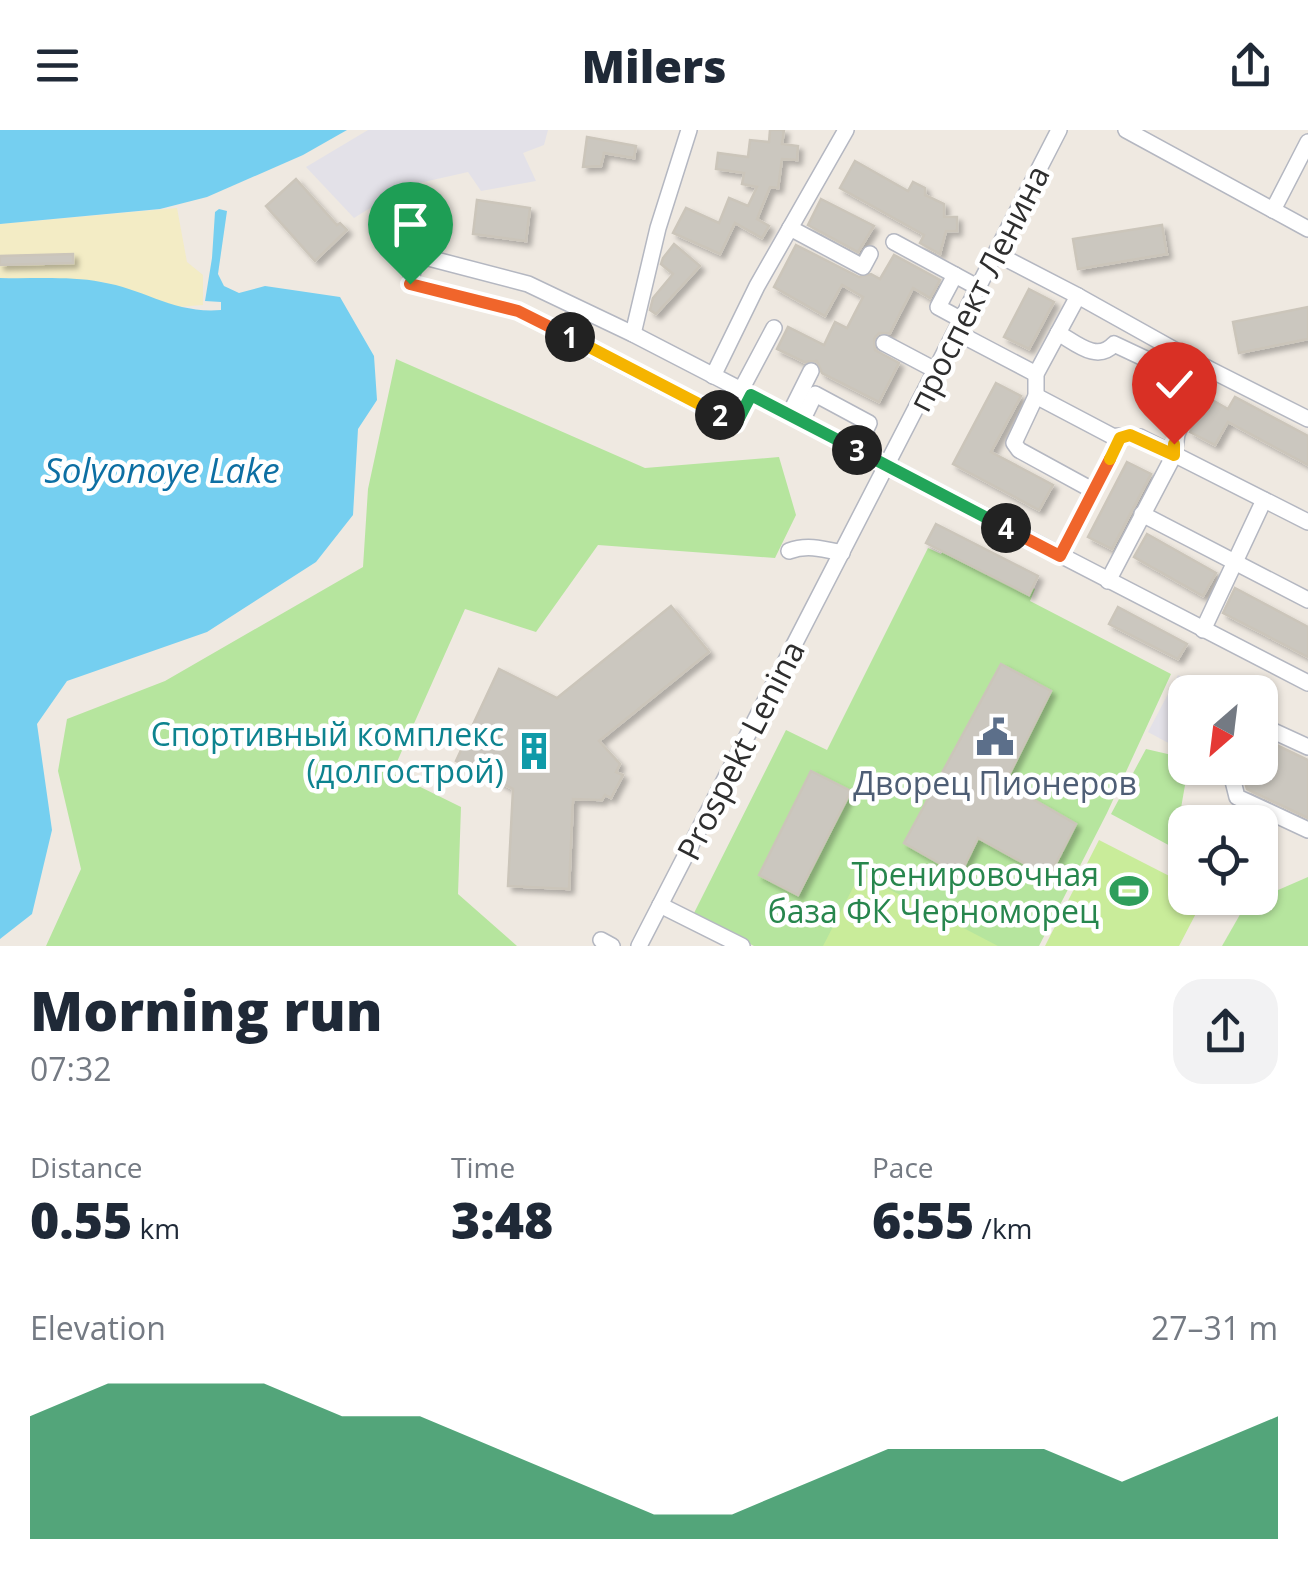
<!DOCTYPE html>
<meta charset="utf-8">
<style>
body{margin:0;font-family:"Open Sans",sans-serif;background:#f2f2f3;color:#1f2937;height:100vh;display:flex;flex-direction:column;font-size:38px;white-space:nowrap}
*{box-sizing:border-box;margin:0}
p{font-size:32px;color:#747a83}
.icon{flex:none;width:55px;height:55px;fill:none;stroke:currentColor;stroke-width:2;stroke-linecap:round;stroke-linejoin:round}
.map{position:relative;height:816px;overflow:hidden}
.side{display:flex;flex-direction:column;background:#fff;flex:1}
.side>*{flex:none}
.needle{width:65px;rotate:208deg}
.buttons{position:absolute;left:1168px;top:545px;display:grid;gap:20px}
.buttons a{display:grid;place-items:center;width:110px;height:110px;border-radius:20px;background:#fff;box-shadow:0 2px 8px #0004;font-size:50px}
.pin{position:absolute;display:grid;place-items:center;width:85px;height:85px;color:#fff;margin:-102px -42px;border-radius:50% 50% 50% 0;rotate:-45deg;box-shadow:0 0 10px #0007}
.pin .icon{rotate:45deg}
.km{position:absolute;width:50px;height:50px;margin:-25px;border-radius:50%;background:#222;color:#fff;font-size:28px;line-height:50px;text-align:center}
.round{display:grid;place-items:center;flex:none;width:105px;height:105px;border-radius:30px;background:#f2f2f3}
.overview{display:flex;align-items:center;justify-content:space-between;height:170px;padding:0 30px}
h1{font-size:55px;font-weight:800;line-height:75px}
.stats{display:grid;grid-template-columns:repeat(3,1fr);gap:15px;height:170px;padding:10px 30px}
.stats div{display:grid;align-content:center}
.stats b{font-size:50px;font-weight:800}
.stats small{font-size:28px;font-weight:400}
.stats p{font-size:28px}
.chart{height:280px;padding:20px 30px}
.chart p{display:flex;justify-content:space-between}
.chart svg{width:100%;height:180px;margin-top:10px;fill:#0b8043;opacity:.7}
header{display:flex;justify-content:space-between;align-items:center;height:130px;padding:0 30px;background:#fff;font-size:45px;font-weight:800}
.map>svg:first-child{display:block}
.industrial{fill:#e3e1e8}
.green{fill:#b6e59e}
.sand{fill:#f3ecc5}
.pitch{fill:#c9ec9a}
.water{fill:#75cff0}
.building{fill:#cbc7bf;stroke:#cbc5ba;stroke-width:2.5;filter:url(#shadow)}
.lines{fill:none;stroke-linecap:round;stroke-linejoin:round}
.minor-casing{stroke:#b4b7c1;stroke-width:18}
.minor{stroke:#fff;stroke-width:15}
.split-1-casing{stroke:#fff;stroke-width:20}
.split-2-casing{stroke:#fff;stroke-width:20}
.split-3-casing{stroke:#fff;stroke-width:20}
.split-4-casing{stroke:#fff;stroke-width:20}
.split-5-casing{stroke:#fff;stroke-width:20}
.split-6-casing{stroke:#fff;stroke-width:20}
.split-1{stroke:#f0652b;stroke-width:12}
.split-2{stroke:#f5b400;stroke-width:12}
.split-3{stroke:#22a559;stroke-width:12}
.split-4{stroke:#22a559;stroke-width:12}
.split-5{stroke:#f0652b;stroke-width:12}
.split-6{stroke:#f5b400;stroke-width:12}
.labels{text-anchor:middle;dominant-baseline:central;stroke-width:9;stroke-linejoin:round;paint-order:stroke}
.street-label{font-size:32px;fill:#2e2e2e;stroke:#fff}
.culture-label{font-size:32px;fill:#0d838f;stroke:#fff;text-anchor:end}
.service-label{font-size:32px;fill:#4e5e75;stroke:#fff}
.leisure-label{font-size:32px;fill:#27864d;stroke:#fff;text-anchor:end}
.water-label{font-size:35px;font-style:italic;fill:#0d6fa3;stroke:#fff}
</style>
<header><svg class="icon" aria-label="menu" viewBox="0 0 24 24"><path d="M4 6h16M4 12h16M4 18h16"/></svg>Milers<svg class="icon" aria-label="share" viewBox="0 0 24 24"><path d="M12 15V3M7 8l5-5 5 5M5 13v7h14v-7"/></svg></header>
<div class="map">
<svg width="1308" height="816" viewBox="0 0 1308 816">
<defs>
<filter id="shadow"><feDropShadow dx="4.5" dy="4.5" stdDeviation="2.5" flood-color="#0004"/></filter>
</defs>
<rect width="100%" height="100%" fill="#efe9e1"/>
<g class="industrial">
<path d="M368,0H548L544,15L523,23L536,51L481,61L468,42L406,56L354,88L306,37Z"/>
<path d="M1178,545L1211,562H1185V622L1148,602Z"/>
</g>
<g class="green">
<path d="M396,229L645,338L779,327L796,385L775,428L598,415L536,502L465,479L392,643L461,677L458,764L517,816H46L81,739L58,641L67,589L165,551L363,437L368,359Z"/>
<path d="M947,414L1035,459L1030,471L1171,544L1107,683L1039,816H754L693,785L786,600L827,620L928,418L941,424Z"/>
<path d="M1146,619L1185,628V638H1188L1174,718L1111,684Z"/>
<path d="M1308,747V816H1222L1246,774Z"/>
</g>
<path class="sand" d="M177,78L187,132L203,145V175L178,177L102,152L0,148V94Z"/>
<g class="pitch">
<path d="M1099,710L1185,754V768H1204L1179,816H1045Z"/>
<path d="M860,744L998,816H823Z"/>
</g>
<g class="water">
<path d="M0,0H347L303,25L207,67L160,79L0,94Z"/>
<path d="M219,79L227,81L218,144L224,156L239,163L265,156L340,167L374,226L377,270L358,299L353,385L316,432L207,502L67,551L37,594L52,700L32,784L0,809V148C33,149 69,146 101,152C145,159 174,184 221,180V172L205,171L212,128L215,82Z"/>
</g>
<g class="building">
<path d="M770,0H784L782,14L798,16L797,30L782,29L778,58L770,57L757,89L769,96L762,108L735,93L720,124L673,103L686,78L719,93L729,68L748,76L757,57L742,54L744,43L716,39L718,23L748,27L750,10L769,12Z"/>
<path d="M587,7L636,16L634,28L604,23L601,36L583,37Z"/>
<path d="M855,31L908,61L913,52L925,58V65L944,74V87H957V101H946L940,124L920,113L924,105L840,58Z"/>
<path d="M296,49L337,95L340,93L347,100L315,131L266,76Z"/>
<path d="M821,69L874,96L858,122L808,95Z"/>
<path d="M477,70L530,78L526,111L473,104Z"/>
<path d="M1162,95L1167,124L1078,139L1073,109Z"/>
<path d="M674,114L700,136L656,184L650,180L653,168L673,144L661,134L663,128Z"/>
<path d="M796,115L859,147L871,144L880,149L894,125L940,150L930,168L913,158L890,203H879L874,209L875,220L899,233L879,272L822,243L817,231L804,232L777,219L788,197L824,215L835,192L847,198L863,167L842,155L825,186L774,157Z"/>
<path d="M73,124V133L0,135V126Z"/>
<path d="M1029,159L1054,172L1029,219L1004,207Z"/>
<path d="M1308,177V209L1239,223L1233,192Z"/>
<path d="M996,253L1021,266L991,322L1053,355L1039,380L953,334Z"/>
<path d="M1207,267L1228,279L1235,267L1308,306V335L1228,292L1215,315L1190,302Z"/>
<path d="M1127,332L1151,344L1112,419L1088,407Z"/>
<path d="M936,394L1038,446L1029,465L926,413Z"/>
<path d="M1147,404L1216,443L1203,466L1134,427Z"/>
<path d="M1235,458L1308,497V527L1223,483Z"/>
<path d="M671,476L709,522L599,611L620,634L616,642L623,645L611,668L605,665L602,670L573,669L569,759L508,756L513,659L456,631L499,539L557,568Z"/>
<path d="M1118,477L1187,514L1178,529L1109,494Z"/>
<path d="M1001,534L1051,561L1005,653L1076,694L1049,747L978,708L960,745L904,713Z"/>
<path d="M1270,612L1308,630V688L1247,659L1245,652L1251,638H1260V613Z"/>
<path d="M811,641L851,661L798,765L759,745Z"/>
</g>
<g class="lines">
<g class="minor-casing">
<g id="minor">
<path d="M1126,0L1308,99"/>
<path d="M1273,80L1308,12"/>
<path d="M790,98L863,137L870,124"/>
<path d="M894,112L979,158"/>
<path d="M997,124L1078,166L1036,244V266L1014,313L1019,320L1094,361"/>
<path d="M955,145L938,177L962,190"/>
<path d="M1078,166L1207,238L1308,289"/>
<path d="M956,202L1036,244"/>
<path d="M1058,203C1076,213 1097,233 1114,214L1199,254"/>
<path d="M633,204L658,98L689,0"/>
<path d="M884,213L937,241"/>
<path d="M713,246L757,156L846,0"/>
<path d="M741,260L774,198"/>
<path d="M751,265L736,294L518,181L410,154L417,125L528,154L633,204L1308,553"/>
<path d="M1036,266L1112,306L1140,307L1308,392"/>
<path d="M789,285L811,241"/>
<path d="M802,291L815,264L869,293L856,320"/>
<path d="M1142,384L1308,470"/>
<path d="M789,421C807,414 824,419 842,423"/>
<path d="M1060,426L1120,308"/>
<path d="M1108,451L1174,325L1177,304L1207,238"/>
<path d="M1203,500L1264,370"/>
<path d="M1260,602L1271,600L1308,617"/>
<path d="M1240,638L1233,651L1237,667L1308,700"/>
<path d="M660,775L742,816"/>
<path d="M601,810L612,816"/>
<path d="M639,816L1059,0"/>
</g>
</g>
<use href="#minor" class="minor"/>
</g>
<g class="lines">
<g class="split-1-casing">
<path id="split-1" d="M410,154L518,181L570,207"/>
</g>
<g class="split-2-casing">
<path id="split-2" d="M570,207L720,285"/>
</g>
<g class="split-3-casing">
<path id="split-3" d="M720,285L736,294L751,265L857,320"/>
</g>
<g class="split-4-casing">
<path id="split-4" d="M857,320L1006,398"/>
</g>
<g class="split-5-casing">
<path id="split-5" d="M1006,398L1060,426L1110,329"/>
</g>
<g class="split-6-casing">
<path id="split-6" d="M1110,329L1120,308L1130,305L1174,325V314"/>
</g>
<use href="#split-1" class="split-1"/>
<use href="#split-2" class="split-2"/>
<use href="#split-3" class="split-3"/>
<use href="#split-4" class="split-4"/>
<use href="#split-5" class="split-5"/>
<use href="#split-6" class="split-6"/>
</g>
<defs>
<g id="civic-bare" transform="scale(3)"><path d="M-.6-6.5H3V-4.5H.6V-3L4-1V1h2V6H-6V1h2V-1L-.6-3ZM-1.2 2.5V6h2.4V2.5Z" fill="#5c6f8a" stroke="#fff" stroke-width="2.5" paint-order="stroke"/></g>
<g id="building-bare" transform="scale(3)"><path d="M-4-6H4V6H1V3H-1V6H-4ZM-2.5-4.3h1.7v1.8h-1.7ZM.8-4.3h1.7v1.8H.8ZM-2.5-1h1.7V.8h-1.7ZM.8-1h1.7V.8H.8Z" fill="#0f9aa8" stroke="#fff" stroke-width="2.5" paint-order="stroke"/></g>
<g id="stadium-bare" transform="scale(3)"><path d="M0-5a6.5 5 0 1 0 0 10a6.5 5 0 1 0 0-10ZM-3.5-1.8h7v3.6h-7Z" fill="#2e9e5b" stroke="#fff" stroke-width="2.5" paint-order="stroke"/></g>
</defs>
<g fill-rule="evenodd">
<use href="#civic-bare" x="995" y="607"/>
<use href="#building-bare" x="534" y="621"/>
<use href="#stadium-bare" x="1129" y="761"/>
</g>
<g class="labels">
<g class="street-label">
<text transform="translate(978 158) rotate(-63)">проспект Ленина</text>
<text transform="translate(740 620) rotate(-63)">Prospekt Lenina</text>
</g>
<g class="culture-label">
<text x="504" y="603">Спортивный комплекс<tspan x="504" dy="37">(долгострой)</tspan></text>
</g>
<g class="service-label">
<text x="995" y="652">Дворец Пионеров</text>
</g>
<g class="leisure-label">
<text x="1099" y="743">Тренировочная<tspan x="1099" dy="37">база ФК Черноморец</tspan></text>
</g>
<g class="water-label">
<text x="162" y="339">Solyonoye Lake</text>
</g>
</g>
</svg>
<div class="buttons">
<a><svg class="needle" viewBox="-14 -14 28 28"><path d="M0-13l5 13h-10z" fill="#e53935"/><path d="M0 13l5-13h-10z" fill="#747a83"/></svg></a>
<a><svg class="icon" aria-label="locate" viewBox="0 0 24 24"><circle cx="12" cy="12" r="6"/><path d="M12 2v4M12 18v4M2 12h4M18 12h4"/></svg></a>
</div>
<div class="pin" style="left:410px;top:154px;background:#1e9e55"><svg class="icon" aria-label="arrive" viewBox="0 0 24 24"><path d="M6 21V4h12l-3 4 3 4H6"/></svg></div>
<div class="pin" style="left:1174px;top:314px;background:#d93025"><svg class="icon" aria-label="check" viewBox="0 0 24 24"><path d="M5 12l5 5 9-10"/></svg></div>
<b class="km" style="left:570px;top:207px">1</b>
<b class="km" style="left:720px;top:285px">2</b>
<b class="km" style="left:857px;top:320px">3</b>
<b class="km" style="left:1006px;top:398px">4</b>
</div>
<section class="side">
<div class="overview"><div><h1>Morning run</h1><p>07:32</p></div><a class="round"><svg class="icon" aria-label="share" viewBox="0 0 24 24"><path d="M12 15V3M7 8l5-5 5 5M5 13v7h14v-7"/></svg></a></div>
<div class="stats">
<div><p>Distance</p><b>0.55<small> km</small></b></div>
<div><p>Time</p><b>3:48</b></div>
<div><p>Pace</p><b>6:55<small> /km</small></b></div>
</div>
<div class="chart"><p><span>Elevation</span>27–31 m</p>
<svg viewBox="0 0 160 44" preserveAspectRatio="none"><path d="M0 44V14L10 6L20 6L30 6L40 14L50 14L60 22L70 30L80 38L90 38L100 30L110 22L120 22L130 22L140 30L150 22L160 14V44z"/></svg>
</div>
</section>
